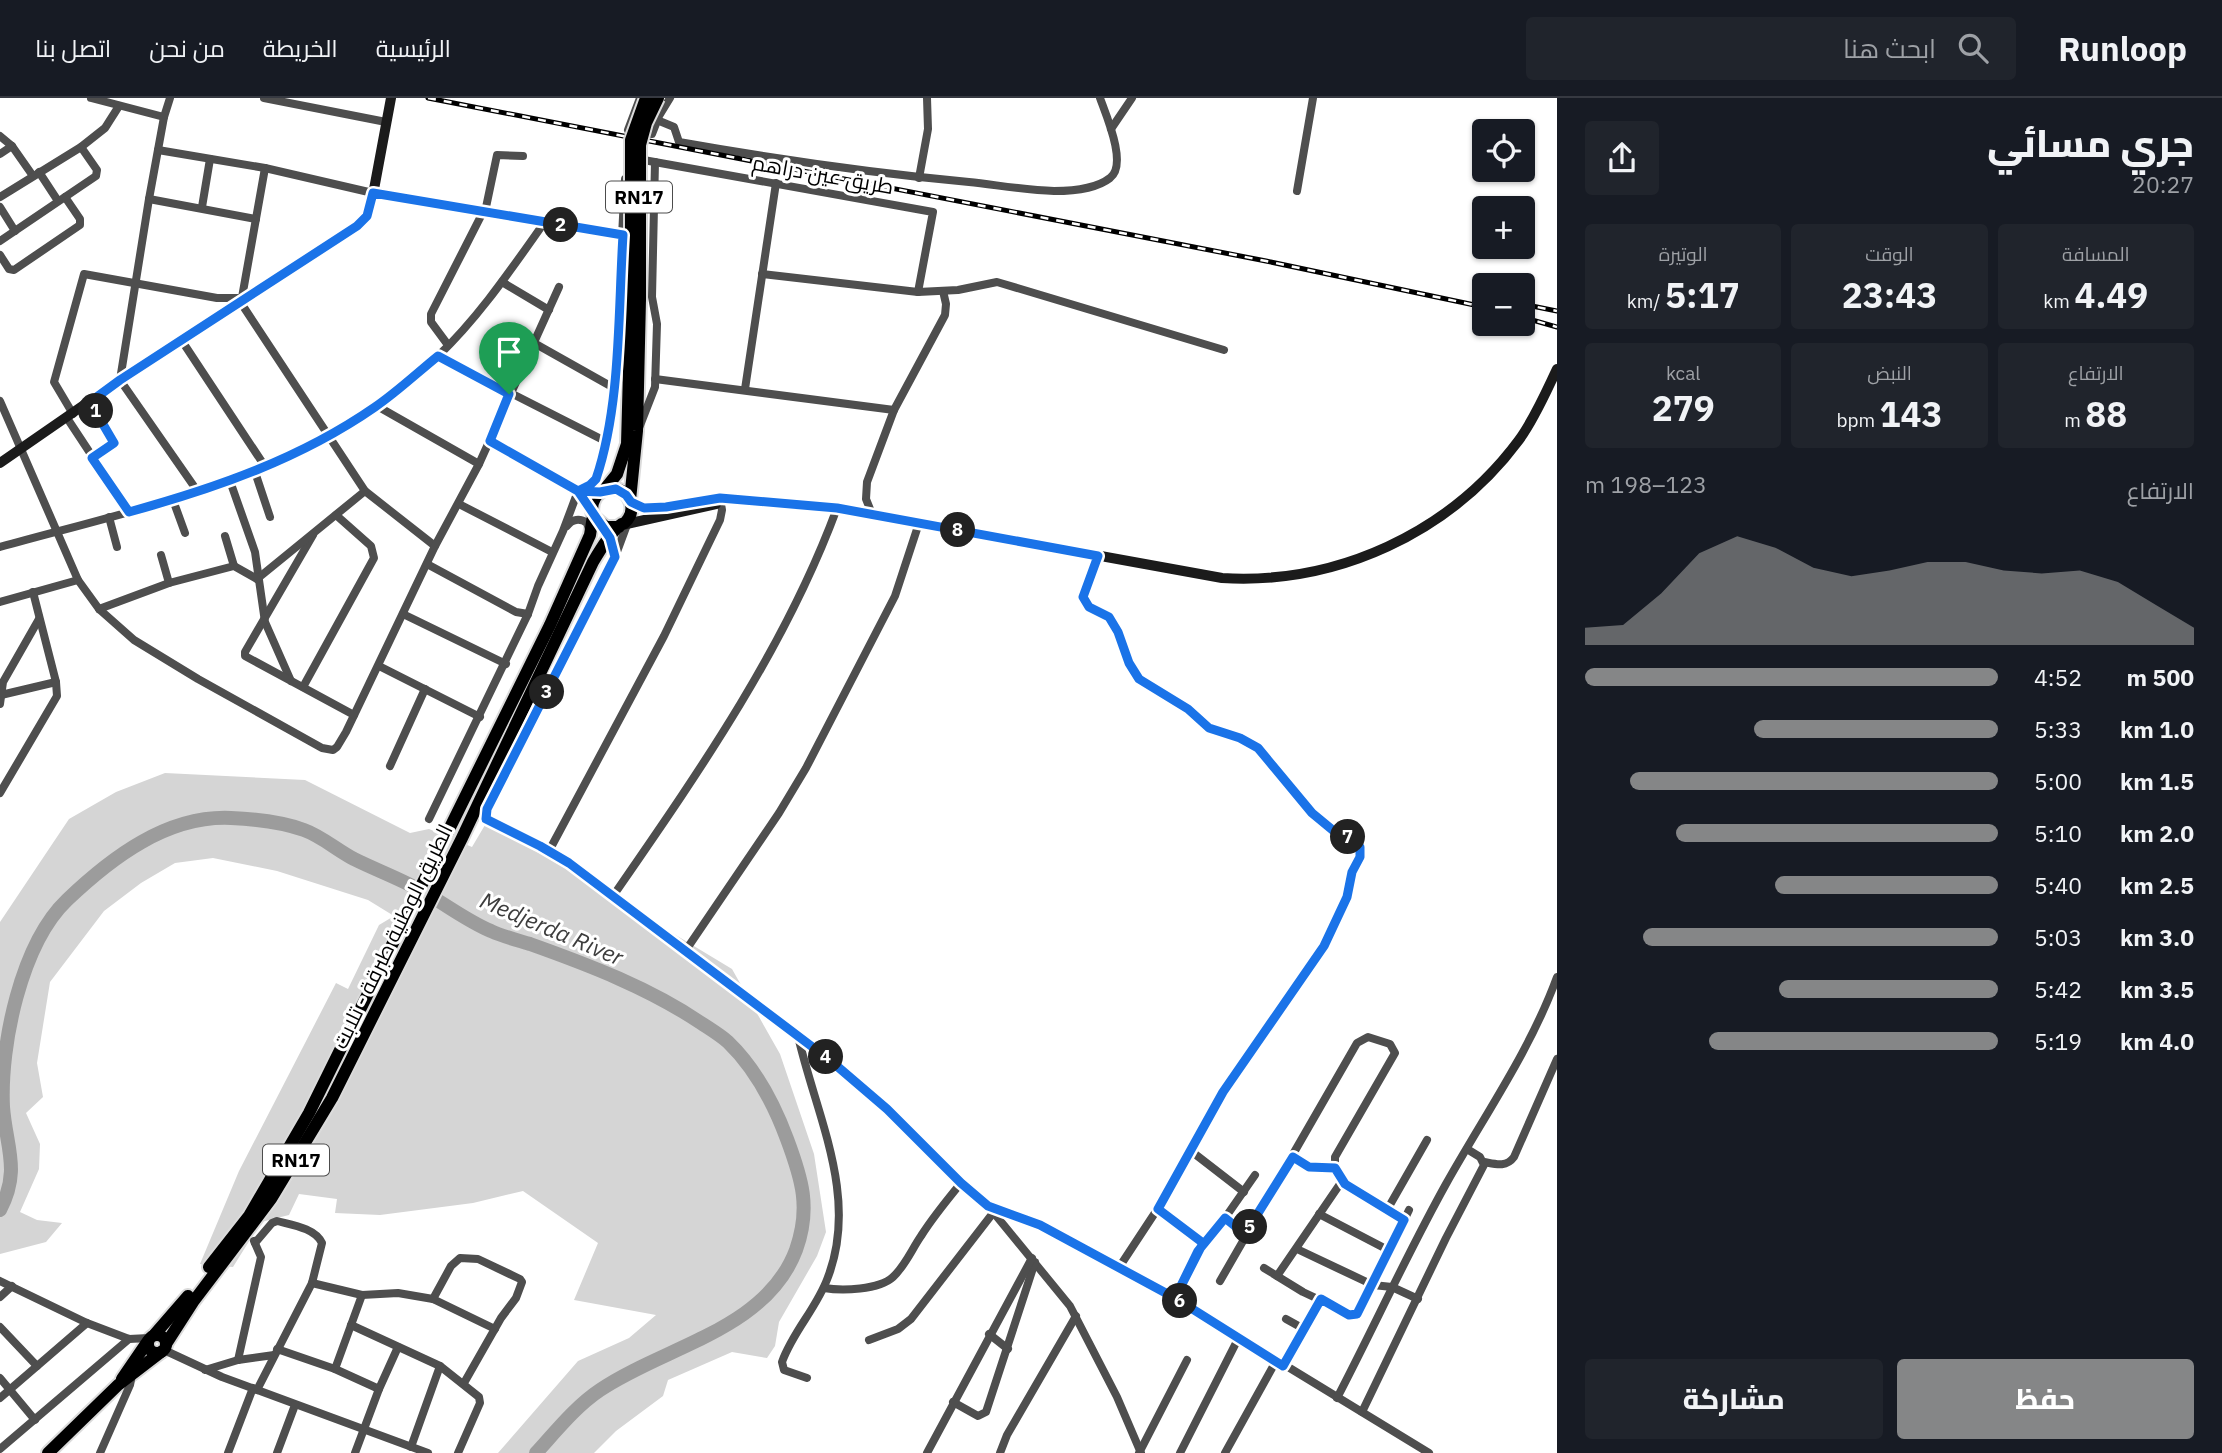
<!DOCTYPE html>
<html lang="ar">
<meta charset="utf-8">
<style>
body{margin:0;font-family:"IBM Plex Sans",Cairo,sans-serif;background:#20242c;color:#f1f3f6;direction:rtl;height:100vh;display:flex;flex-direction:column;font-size:26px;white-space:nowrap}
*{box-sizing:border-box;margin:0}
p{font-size:23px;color:#9ea1a6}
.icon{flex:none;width:38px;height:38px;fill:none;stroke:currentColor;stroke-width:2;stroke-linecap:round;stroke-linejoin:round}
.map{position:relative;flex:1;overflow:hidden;direction:ltr}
.details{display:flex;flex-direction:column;background:#171b24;width:665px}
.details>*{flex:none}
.controls{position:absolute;left:1472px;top:21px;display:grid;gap:14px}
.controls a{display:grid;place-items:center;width:63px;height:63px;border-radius:7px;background:#171b24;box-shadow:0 2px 5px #0004;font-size:35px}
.pin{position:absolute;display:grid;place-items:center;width:60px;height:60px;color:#fff;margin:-72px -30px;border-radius:50% 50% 50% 0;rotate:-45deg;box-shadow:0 0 7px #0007}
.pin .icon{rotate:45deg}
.km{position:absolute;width:35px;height:35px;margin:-18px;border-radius:50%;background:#222;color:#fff;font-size:19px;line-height:35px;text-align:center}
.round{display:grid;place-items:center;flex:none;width:74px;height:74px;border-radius:7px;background:#20242c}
.summary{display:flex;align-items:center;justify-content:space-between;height:119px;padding:0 28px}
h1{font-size:38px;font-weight:800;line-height:52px}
.metrics{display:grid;grid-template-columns:repeat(3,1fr);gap:10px;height:119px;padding:7px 28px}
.metrics div{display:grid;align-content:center;border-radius:7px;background:#20242c;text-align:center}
.metrics b{font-size:35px;font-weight:800}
.metrics small{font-size:19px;font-weight:400}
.metrics p{font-size:19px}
.chart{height:196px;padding:14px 28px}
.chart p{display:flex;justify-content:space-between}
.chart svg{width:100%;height:126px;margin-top:7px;fill:#858687;opacity:.7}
.cta{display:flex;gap:14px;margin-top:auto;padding:14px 28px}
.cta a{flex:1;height:80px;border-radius:7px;background:#858687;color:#fff;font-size:28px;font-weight:800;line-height:80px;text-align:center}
.cta a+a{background:#20242c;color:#f1f3f6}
ul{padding:0 28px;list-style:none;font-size:23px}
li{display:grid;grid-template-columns:112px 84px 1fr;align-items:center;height:52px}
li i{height:18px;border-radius:9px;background:#858687}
header{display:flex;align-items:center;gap:42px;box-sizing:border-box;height:98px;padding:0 35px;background:#171b24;border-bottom:2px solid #363941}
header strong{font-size:33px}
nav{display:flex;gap:38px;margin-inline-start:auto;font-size:24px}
.search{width:490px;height:63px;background:#20242c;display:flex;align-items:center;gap:18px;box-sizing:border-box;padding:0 24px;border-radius:7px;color:#9ea1a6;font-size:26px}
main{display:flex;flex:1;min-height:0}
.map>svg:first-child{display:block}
.green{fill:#d5d5d5}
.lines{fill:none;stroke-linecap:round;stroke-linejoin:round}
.river{stroke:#9c9c9c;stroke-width:14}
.primary-casing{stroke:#dbdbdb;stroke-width:16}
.street{stroke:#4e4e4e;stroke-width:8}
.secondary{stroke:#1b1b1b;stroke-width:10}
.primary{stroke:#000;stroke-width:12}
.rail-casing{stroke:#000;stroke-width:5}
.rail{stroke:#fff;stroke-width:2.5;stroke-dasharray:8;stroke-linecap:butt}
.primary-bridge-casing{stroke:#dbdbdb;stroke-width:16;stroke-linecap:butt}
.primary-bridge{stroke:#000;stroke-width:12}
.route-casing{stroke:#fff;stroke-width:14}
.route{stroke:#1a73e8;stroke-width:9}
.labels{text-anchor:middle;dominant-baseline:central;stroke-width:6;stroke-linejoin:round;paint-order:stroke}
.shield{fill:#fff;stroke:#4c4c4c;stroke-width:2}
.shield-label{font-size:19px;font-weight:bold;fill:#000}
.street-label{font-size:21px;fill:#000;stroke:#fff}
.water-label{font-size:23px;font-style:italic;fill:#3d3d3d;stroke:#fff}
</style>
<header>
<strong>Runloop</strong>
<div class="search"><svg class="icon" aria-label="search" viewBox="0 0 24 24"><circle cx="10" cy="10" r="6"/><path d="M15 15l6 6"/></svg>ابحث هنا</div>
<nav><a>الرئيسية</a><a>الخريطة</a><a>من نحن</a><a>اتصل بنا</a></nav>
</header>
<main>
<section class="details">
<div class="summary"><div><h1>جري مسائي</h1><p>20:27</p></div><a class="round"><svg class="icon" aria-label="share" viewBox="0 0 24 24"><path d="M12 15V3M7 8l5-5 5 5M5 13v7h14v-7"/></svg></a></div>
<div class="metrics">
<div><p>المسافة</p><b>4.49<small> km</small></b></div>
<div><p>الوقت</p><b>23:43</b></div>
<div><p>الوتيرة</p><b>5:17<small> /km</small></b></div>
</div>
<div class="metrics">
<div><p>الارتفاع</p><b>88<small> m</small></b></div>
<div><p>النبض</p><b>143<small> bpm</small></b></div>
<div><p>kcal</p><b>279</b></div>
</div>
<div class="chart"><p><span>الارتفاع</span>123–198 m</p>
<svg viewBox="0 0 160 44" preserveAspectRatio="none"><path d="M0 44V38L10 37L20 26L30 12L40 6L50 10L60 17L70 20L80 18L90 15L100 15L110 18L120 19L130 18L140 22L150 30L160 38V44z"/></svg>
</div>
<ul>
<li><b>500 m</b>4:52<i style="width:100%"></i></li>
<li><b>1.0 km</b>5:33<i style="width:59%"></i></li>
<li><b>1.5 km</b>5:00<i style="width:89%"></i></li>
<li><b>2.0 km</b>5:10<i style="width:78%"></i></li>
<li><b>2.5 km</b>5:40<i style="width:54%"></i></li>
<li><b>3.0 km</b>5:03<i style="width:86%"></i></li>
<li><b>3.5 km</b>5:42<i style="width:53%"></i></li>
<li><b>4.0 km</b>5:19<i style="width:70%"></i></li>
</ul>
<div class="cta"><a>حفظ</a><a>مشاركة</a></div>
</section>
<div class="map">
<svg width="1557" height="1355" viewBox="0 0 1557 1355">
<rect width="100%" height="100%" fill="#fff"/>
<path class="green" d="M165,675L305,682L410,735L429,731L472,749L485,727L543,757L732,871L780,956L814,1056L826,1134L817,1158L779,1224L775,1248L767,1260L732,1254L668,1282L663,1298L616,1333L594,1355H498L578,1263L629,1240L656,1217L574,1202L598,1145L523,1093L473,1105L380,1117L335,1115L337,1101L299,1096L289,1117L261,1124L233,1169L200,1166L239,1073L336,885L348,891L379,827L394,818L368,802L277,773L213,760L175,765L141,785L104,813L50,884L37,965L43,999L26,1015L40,1046L39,1071L20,1114L37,1122L62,1125L46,1144L0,1156V824L69,721L116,694Z"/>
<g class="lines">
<path class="river" d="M0,1112C21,1072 6,1049 3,1009C0,947 21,846 67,802C111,760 167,717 231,720C254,721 282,724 304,732C321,738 337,752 354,761C378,773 404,782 427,796C448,808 469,824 491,833C504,839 517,842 530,846C589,867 649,890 701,925C710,931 720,937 728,944C755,970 774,1006 787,1041C802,1081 811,1110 796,1152C766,1232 665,1248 600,1292C576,1308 556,1333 536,1355"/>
<g class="primary-casing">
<g id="primary">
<path d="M604,392L617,376L627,346L631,200"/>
<path d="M630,402L637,333L640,201"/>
<path d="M209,1169L249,1118L309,1015L550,527L590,437L593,418"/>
<path d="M155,1236L188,1198"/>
<circle cx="157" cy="1246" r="9"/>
<path d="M166,1246L193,1204L271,1101L332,1000L462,740L593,464C600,452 609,437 619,428C625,423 623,428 628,421C631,417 632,411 631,406C625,380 586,388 593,418L606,429H619"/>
<path d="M122,1281L148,1243"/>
<path d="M48,1355L118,1287L161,1254"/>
</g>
</g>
<g class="street">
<path d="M91,0L164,19"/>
<path d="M170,0L164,19L149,101L120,282L198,394"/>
<path d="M264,0L386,24"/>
<path d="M640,0L628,32L652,36L659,18L670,0"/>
<path d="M657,22L674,29L679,44C775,61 872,75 969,84C997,87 1025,92 1054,93C1071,93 1096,91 1110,80C1128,67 1106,17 1100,0"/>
<path d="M1111,31L1132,0"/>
<path d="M0,38L12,48L33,78"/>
<path d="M158,52L265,70L373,95L623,137"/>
<path d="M0,56L12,48"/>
<path d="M638,61L933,114L918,194"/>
<path d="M265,70L241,205L365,393L435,448"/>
<path d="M39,74L58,103"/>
<path d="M919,80L928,31L927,0"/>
<path d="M1297,93L1313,0"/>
<path d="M0,99L81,49L105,30L119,8"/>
<path d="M149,101L256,121"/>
<path d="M0,109L15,133"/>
<path d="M202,109L210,61"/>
<path d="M485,114L497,57L523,58"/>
<path d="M0,143L96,78L97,72L81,49"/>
<path d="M0,157L9,171L14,172L80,127V121L65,99"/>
<path d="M762,176L918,194L958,192L997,184L1224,252"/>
<path d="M502,184L549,212"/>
<path d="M182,243L266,370"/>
<path d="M534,245L614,290"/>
<path d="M448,247L431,224V216L483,114"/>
<path d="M438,258L607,344"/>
<path d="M655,281L894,312"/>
<path d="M745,291L776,85"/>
<path d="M0,303L78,482L99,511L134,542L198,581L322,650L333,652L337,649L346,634L435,448L479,366L559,189"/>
<path d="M90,304L114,345L92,360"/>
<path d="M377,308L479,366"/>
<path d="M73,316L54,284L84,176L217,200H241"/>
<path d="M67,320L129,414"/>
<path d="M639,330L655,289L657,226L652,199L655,64"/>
<path d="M490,343L578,393L592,412"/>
<path d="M255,374L270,419"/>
<path d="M230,383L255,454L265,524L291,583"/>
<path d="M173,402L185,435"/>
<path d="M459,406L552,454"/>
<path d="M872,416L866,401L867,384L894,312L945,217L946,206L943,193"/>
<path d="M109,419L117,449"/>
<path d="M628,424L615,459L487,711L485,718L487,723L523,739L569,765L831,963L887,1011L961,1085L988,1108L1040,1127L1175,1200L1429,1355"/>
<path d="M567,428C572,421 580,420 587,425L590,434"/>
<path d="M313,437L245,554V558L354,617"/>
<path d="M225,438L234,468"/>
<path d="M0,449C159,405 314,376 438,258C479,219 512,170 544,125"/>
<path d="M161,457L169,485"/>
<path d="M1098,458L1082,499L1089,509L1109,519L1118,534L1129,565L1139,581L1188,611L1209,630L1240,640L1257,650L1312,715L1335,734L1355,743L1361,754L1352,774L1347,799L1324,848L1223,994L1170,1092L1118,1171"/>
<path d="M427,466L516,514L528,516"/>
<path d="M257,481L365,393"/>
<path d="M0,504L78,482"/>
<path d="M99,511L169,485L234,468L257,481"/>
<path d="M403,516L506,566"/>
<path d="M379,568L480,619"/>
<path d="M303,589L374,460L371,448L336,417"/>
<path d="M1,597L56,584"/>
<path d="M0,606L3,584L39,521"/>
<path d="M390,668L425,591"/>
<path d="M0,695L57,598L56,584L33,494"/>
<path d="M429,721L528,516L538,488L563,433L578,393L591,387L596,381L609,335L614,290L625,81"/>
<path d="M549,753L664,538L720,422L722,412L720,400"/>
<path d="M613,798C698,675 785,551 837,410"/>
<path d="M686,852L779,715L806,670L895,498L919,425"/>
<path d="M798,938C816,1017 859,1098 828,1179C817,1210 793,1233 782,1264L784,1272L807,1280"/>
<path d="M1191,1053L1244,1094"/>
<path d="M1293,1058L1309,1069L1335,1070"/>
<path d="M1484,1064C1495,1066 1506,1070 1514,1059L1557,961"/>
<path d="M989,1109L1070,1208L1117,1299L1141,1355"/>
<path d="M1158,1111L1203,1145"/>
<path d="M1387,1112L1427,1042"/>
<path d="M1319,1116L1390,1153"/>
<path d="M1225,1120L1245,1137"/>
<path d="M255,1145L272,1125L277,1123C292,1127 315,1130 322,1145L312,1185L257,1292"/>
<path d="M1297,1151L1373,1187L1392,1189L1418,1201"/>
<path d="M1264,1170L1303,1194L1354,1218L1373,1187L1409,1112"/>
<path d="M1277,1178L1340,1086H1345L1403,1122"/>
<path d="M0,1183L87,1225L129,1241L149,1240"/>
<path d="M1220,1183L1357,945L1368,939L1390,946L1395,955L1335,1059V1070L1345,1086"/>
<path d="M312,1185L362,1197L398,1195L433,1201L495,1231"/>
<path d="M824,1190C842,1193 879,1192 893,1179C905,1168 912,1151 921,1138C933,1119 947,1102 961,1085"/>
<path d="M0,1199L12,1188"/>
<path d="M1175,1200L1198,1153L1225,1120L1255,1077"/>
<path d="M433,1201L451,1168L460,1160L478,1161L520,1181L522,1184L516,1200L501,1220L464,1285"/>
<path d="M1286,1221L1304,1231"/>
<path d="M351,1227L440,1268L479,1299L480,1305L458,1355"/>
<path d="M0,1229L37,1268"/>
<path d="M989,1236L1008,1251"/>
<path d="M869,1242L898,1231L911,1221L993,1115"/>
<path d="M277,1251L335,1271L379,1291"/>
<path d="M164,1252L222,1279L428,1355"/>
<path d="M238,1262L261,1159L254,1143"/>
<path d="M1283,1268L1321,1201"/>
<path d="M335,1271L362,1197"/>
<path d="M205,1272L238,1262L274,1257"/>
<path d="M0,1280L35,1322"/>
<path d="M0,1300L87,1225"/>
<path d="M1337,1300C1374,1229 1407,1156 1446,1086C1484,1018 1530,953 1557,879"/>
<path d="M953,1304L978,1318L986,1314L1035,1164"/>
<path d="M1362,1314L1446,1140L1484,1067L1480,1059L1467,1051"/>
<path d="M411,1349L440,1268"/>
<path d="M0,1351L129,1241"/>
<path d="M100,1355L130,1287L132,1277"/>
<path d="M228,1355L253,1290"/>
<path d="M277,1355L295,1307"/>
<path d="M355,1355L379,1291L398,1249"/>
<path d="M927,1355L1032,1160"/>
<path d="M1000,1355L1007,1337L1076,1218"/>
<path d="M1139,1355L1187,1262"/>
<path d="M1180,1355L1239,1239"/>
<path d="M1225,1355L1276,1263"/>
</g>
<g class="secondary">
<path d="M0,365L120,282L363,123L367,118L372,102L391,0"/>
<path d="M631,404L638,408L651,410L720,400L837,410L1222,480C1337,487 1450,435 1519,342C1535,320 1546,294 1557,271"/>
<path d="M622,427L716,406"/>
</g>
<use href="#primary" class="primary"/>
<g class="rail-casing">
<g id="rail">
<path d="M428,0L1266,163L1484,209"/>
<path d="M1522,206L1557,213"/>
<path d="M1522,219L1557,229"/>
</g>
</g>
<use href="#rail" class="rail"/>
<g class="primary-bridge-casing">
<g id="primary-bridge">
<path d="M631,200V42L646,0"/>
<path d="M640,201V47L646,25L658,0"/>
</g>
</g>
<use href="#primary-bridge" class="primary-bridge"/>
</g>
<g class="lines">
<g class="route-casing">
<path id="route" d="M509,296L438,258C417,275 397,294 375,309C300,361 216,390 129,414L92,360L114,345L90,304L120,282L357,128L367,118L373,95L623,137C618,216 621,307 596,381L590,387L578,393L610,440L615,459L487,711L486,721L540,748L569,765L831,963L887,1011L961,1085L988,1108L1040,1127L1175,1200L1198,1153L1225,1120L1245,1136L1293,1059L1309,1069L1335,1070L1345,1086L1404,1122L1357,1216L1349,1217L1321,1201L1283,1268L1175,1200L1203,1145L1158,1111L1223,994L1324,848L1347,799L1352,774L1360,759V749L1352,741L1335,734L1312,715L1258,650L1240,640L1209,630L1188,611L1139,581L1129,565L1118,534L1109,519L1089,509L1083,499L1098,458L837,410L720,400L666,409L644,410L631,404L626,397L616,391L600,394L578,393L490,343L509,296"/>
</g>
<use href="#route" class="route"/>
</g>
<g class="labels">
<g class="shield">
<rect x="606" y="83.5" width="66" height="31" rx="5"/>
<rect x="263" y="1046.5" width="66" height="31" rx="5"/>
</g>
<g class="shield-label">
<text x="639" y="99">RN17</text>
<text x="296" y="1062">RN17</text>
</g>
<g class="street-label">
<text transform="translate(823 76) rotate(10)">طريق عين دراهم</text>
<text transform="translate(392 838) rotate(-64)">الطريق الوطنية طبرقة - تلابت</text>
</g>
<g class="water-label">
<text transform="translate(552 830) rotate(23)">Medjerda River</text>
</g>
</g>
</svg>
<div class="controls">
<a><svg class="icon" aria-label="locate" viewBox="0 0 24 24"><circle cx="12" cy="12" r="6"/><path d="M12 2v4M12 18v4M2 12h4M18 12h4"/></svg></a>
<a>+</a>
<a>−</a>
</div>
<div class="pin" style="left:509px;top:296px;background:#1e9e55"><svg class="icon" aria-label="arrive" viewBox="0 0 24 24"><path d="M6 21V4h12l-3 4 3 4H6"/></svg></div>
<b class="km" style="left:96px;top:313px">1</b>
<b class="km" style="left:561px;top:127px">2</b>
<b class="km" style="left:547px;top:594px">3</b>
<b class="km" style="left:826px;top:959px">4</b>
<b class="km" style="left:1250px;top:1129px">5</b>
<b class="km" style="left:1180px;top:1203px">6</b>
<b class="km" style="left:1348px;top:739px">7</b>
<b class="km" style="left:958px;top:432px">8</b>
</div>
</main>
